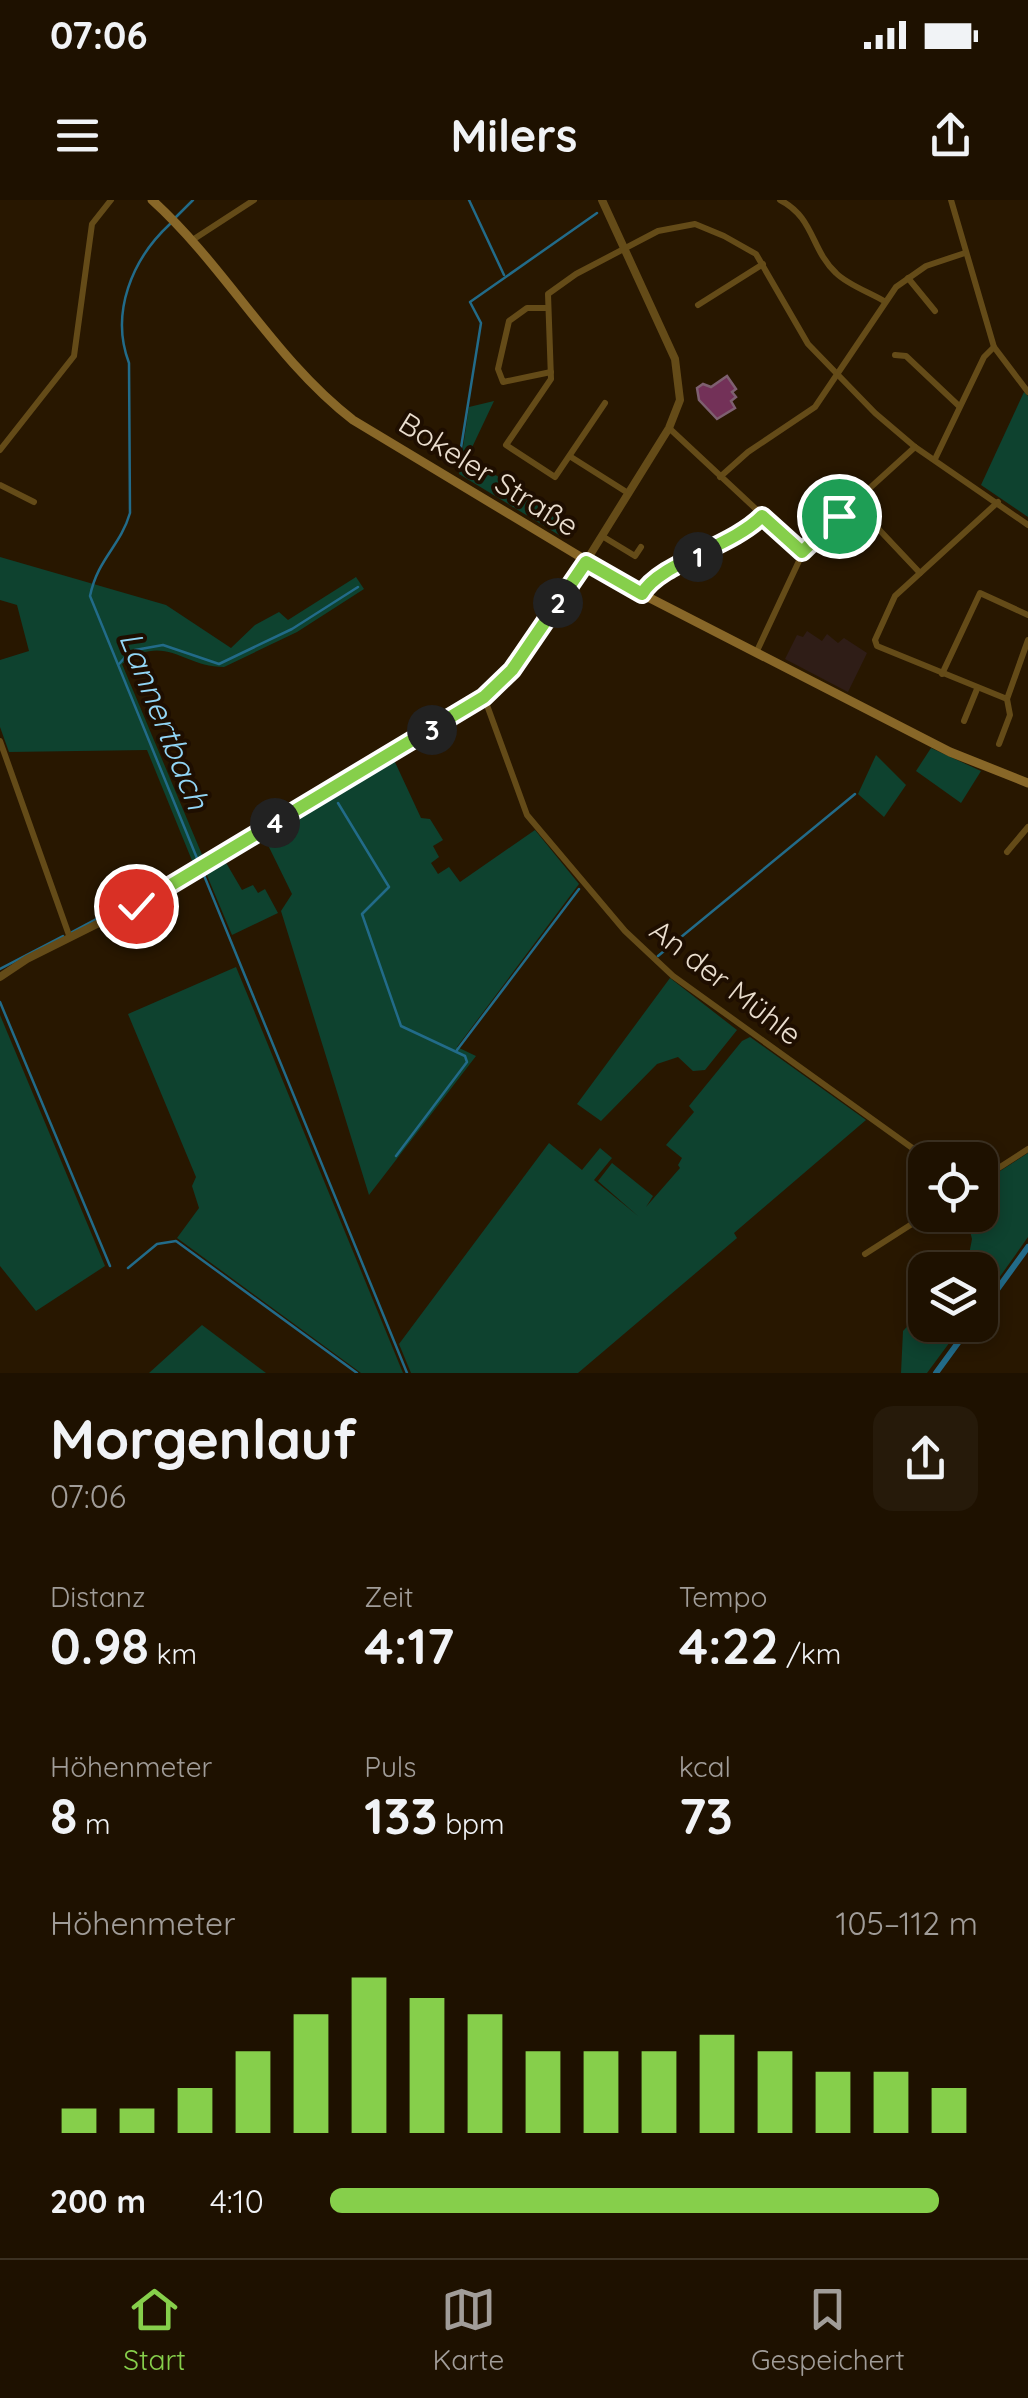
<!DOCTYPE html>
<html lang="de">
<meta charset="utf-8">
<style>
body{margin:0;font-family:Quicksand,sans-serif;background:#261a0a;color:#f1f3f6;height:100vh;display:flex;flex-direction:column;font-size:38px;white-space:nowrap}
*{box-sizing:border-box;margin:0}
p{font-size:32px;color:#a19d99}
.icon{flex:none;width:55px;height:55px;fill:none;stroke:currentColor;stroke-width:2;stroke-linecap:round;stroke-linejoin:round}
.map{position:relative;height:1173px;overflow:hidden}
.side{display:flex;flex-direction:column;background:#1e1100;flex:1}
.side>*{flex:none}
.controls{position:absolute;left:908px;top:942px;display:grid;gap:20px}
.controls a{display:grid;place-items:center;width:90px;height:90px;border-radius:20px;background:#1e1100;box-shadow:0 5px 15px #0003,0 0 0 2px #3c3122;font-size:50px}
.pin{position:absolute;display:grid;place-items:center;width:85px;height:85px;color:#fff;margin:-42px;border:5px solid #fff;border-radius:50%;box-shadow:0 2px 10px #0007}
.km{position:absolute;width:50px;height:50px;margin:-25px;border-radius:50%;background:#222;color:#fff;font-size:28px;line-height:50px;text-align:center}
.round{display:grid;place-items:center;flex:none;width:105px;height:105px;border-radius:20px;background:#261a0a}
.overview{display:flex;align-items:center;justify-content:space-between;height:170px;padding:0 50px}
h1{font-size:55px;font-weight:700;line-height:75px}
.stats{display:grid;grid-template-columns:repeat(3,1fr);gap:15px;height:170px;padding:10px 50px}
.stats div{display:grid;align-content:center}
.stats b{font-size:50px;font-weight:700}
.stats small{font-size:28px;font-weight:400}
.stats p{font-size:28px}
.chart{height:280px;padding:20px 50px}
.chart p{display:flex;justify-content:space-between}
.chart svg{width:100%;height:180px;margin-top:10px;stroke:#86cf4b;stroke-width:6}
ul{padding:0 50px;list-style:none;font-size:32px}
li{display:grid;grid-template-columns:160px 120px 1fr;align-items:center;height:75px}
li i{height:25px;border-radius:12px;background:#86cf4b}
.status{display:flex;justify-content:space-between;align-items:center;height:70px;padding:0 50px;background:#1e1100;direction:ltr}
.status svg{height:28px;fill:currentColor}
header{display:flex;justify-content:space-between;align-items:center;height:130px;padding:0 50px;background:#1e1100;font-size:45px;font-weight:700}
.dock{display:flex;justify-content:space-around;align-items:center;height:140px;border-top:2px solid #3c3122;background:#1e1100;font-size:28px;color:#a19d99}
.dock a{display:grid;justify-items:center;gap:5px}
.dock .on{color:#86cf4b}
.map>svg:first-child{display:block}
.industrial{fill:#2f1d17}
.green{fill:#0e422f}
.lines{fill:none;stroke-linecap:round;stroke-linejoin:round}
.stream{stroke:#226b89;stroke-width:2.5}
.canal{stroke:#226b89;stroke-width:6}
.building{fill:#733158;stroke:#7e6070;stroke-width:2.5}
.minor{stroke:#644b18;stroke-width:6}
.tertiary{stroke:#644b18;stroke-width:8}
.secondary{stroke:#886728;stroke-width:9}
.route-casing{stroke:#fff;stroke-width:20}
.route{stroke:#86cf4b;stroke-width:12}
.labels{text-anchor:middle;dominant-baseline:central;stroke-width:8;stroke-linejoin:round;paint-order:stroke}
.street-label{font-size:30px;fill:#eadecf;stroke:#1e0e00}
.water-label{font-size:32px;font-style:italic;fill:#92d6f6;stroke:#1e0e00}
</style>
<div class="status"><b>07:06</b><svg viewBox="0 0 49 12"><path d="M0 12V9h3v3zM5 12V6h3v6zM10 12V3h3v9zM15 12V0h3v12zM26 1h20v11H26zM47 4h2v5h-2z"/></svg></div>
<header><svg class="icon" aria-label="menu" viewBox="0 0 24 24"><path d="M4 6h16M4 12h16M4 18h16"/></svg>Milers<svg class="icon" aria-label="share" viewBox="0 0 24 24"><path d="M12 15V3M7 8l5-5 5 5M5 13v7h14v-7"/></svg></header>
<div class="map">
<svg width="1028" height="1173" viewBox="0 0 1028 1173">
<rect width="100%" height="100%" fill="#281700"/>
<path class="industrial" d="M807,431L822,441L827,434L838,443L844,438L867,453L848,492L785,459L797,435L803,437Z"/>
<g class="green">
<path d="M1024,192L1028,196V317L981,285Z"/>
<path d="M494,201L467,258L569,319L559,335L459,274L469,207Z"/>
<path d="M0,357L166,405L231,448L255,425L279,412L288,420L356,377L364,389L297,432L224,467C182,467 166,432 122,464L203,657L193,663L147,550L9,552L0,527V460L29,451L17,405L0,400Z"/>
<path d="M931,548L981,571L961,603L916,571Z"/>
<path d="M876,555L906,585L884,617L858,594Z"/>
<path d="M394,560L421,618L430,619L443,640L433,646L439,657L431,663L438,674L449,667L460,682L535,630L579,684L457,847L476,856L369,995L281,711L292,694L265,639Z"/>
<path d="M225,661L242,690L253,685L258,693L265,689L278,713L232,735L206,673Z"/>
<path d="M236,767L403,1173H361L177,1038L199,1008L192,986L196,977L128,814Z"/>
<path d="M670,778L737,830L705,870L693,871L678,857L657,864L601,921L577,904Z"/>
<path d="M0,815L105,1066L36,1111L0,1066Z"/>
<path d="M750,837L866,920L734,1033L737,1038L578,1173H411L399,1144L549,943L582,970L600,948L612,958L594,980L638,1016L598,981L612,963L653,996L646,1007L680,968L678,965L682,958L666,945L694,912L689,906L742,841Z"/>
<path d="M1028,953V1037L987,1095L980,1087V1070H966L972,1039L966,1015H980V984Z"/>
<path d="M925,1108V1125L961,1127L927,1173H901L903,1131Z"/>
<path d="M202,1125L266,1173H149Z"/>
</g>
<g class="lines">
<g class="stream">
<path d="M469,0L504,75"/>
<path d="M175,18L193,0"/>
<path d="M170,24C132,59 110,113 129,163L130,313C120,347 98,358 90,396L407,1173"/>
<path d="M469,266L460,254L481,123L470,102L597,13"/>
<path d="M135,450L163,445L219,464L292,429L358,387"/>
<path d="M119,464L128,454"/>
<path d="M496,481L536,428"/>
<path d="M491,499L516,473L568,399"/>
<path d="M411,548L451,523"/>
<path d="M338,603L389,687L362,714L401,826L465,856L467,862L396,956"/>
<path d="M266,635L402,553"/>
<path d="M72,732L186,671"/>
<path d="M658,756L855,594"/>
<path d="M0,769L63,736"/>
<path d="M0,802L110,1066"/>
<path d="M457,850L579,689"/>
<path d="M128,1068L157,1044L176,1041L357,1173"/>
</g>
<g class="canal">
<path d="M980,1113L1028,1047"/>
<path d="M936,1173L971,1125"/>
</g>
</g>
<path class="building" d="M727,176L736,189L732,192L736,197L731,201L735,208L717,219L699,200L697,188L703,184L711,187Z"/>
<g class="lines">
<g class="minor">
<path d="M780,0C814,17 811,50 836,73C848,85 869,92 884,101"/>
<path d="M951,0L994,147L1028,192"/>
<path d="M194,39L254,0"/>
<path d="M908,78L935,111"/>
<path d="M698,105L763,64"/>
<path d="M548,108H527L509,121L498,169L503,182L551,172"/>
<path d="M895,155L906,156L959,206"/>
<path d="M605,203L555,277L506,245L551,179L548,94L576,74L658,31L695,24L724,36L756,54L808,144L875,213L915,247L1028,325"/>
<path d="M669,228L802,352"/>
<path d="M0,250L74,156L92,24L111,0"/>
<path d="M571,257L628,293"/>
<path d="M935,259L984,157L994,147"/>
<path d="M720,277L748,252L815,207L896,87L926,66L965,53"/>
<path d="M0,285L34,302"/>
<path d="M998,302L895,396L875,440L877,446L1007,499L1028,440"/>
<path d="M854,303L920,373"/>
<path d="M602,336L635,356L641,347"/>
<path d="M642,394C658,365 732,346 762,316"/>
<path d="M756,453L806,346L915,247"/>
<path d="M942,474L980,393L1028,415"/>
<path d="M484,497L527,615L625,731L673,776L929,960"/>
<path d="M964,521L977,489"/>
<path d="M0,541L70,738"/>
<path d="M999,544L1010,515L1007,499"/>
<path d="M1007,652L1028,627"/>
<path d="M980,980L1028,949"/>
<path d="M865,1054L926,1015"/>
</g>
<path class="tertiary" d="M0,777L27,759L165,690L432,530L506,478L590,355L669,228L680,200L675,159L602,0"/>
<path class="secondary" d="M152,0C226,67 274,159 353,220L642,394L950,552L1028,583"/>
</g>
<g class="lines">
<g class="route-casing">
<path id="route" d="M136,706L484,497L512,470L586,362L642,394C659,363 732,347 762,316L802,352L839,316"/>
</g>
<use href="#route" class="route"/>
</g>
<g class="labels">
<g class="street-label">
<text transform="translate(489 274) rotate(32)">Bokeler Straße</text>
<text transform="translate(726 782) rotate(38)">An der Mühle</text>
</g>
<g class="water-label">
<text transform="translate(165 520) rotate(68)">Lannertbach</text>
</g>
</g>
</svg>
<div class="controls">
<a><svg class="icon" aria-label="locate" viewBox="0 0 24 24"><circle cx="12" cy="12" r="6"/><path d="M12 2v4M12 18v4M2 12h4M18 12h4"/></svg></a>
<a><svg class="icon" aria-label="layers" viewBox="0 0 24 24"><path d="M12 4l9 5-9 5-9-5zM3 14l9 5 9-5"/></svg></a>
</div>
<div class="pin" style="left:839px;top:316px;background:#1e9e55"><svg class="icon" aria-label="arrive" viewBox="0 0 24 24"><path d="M6 21V4h12l-3 4 3 4H6"/></svg></div>
<div class="pin" style="left:136px;top:706px;background:#d93025"><svg class="icon" aria-label="check" viewBox="0 0 24 24"><path d="M5 12l5 5 9-10"/></svg></div>
<b class="km" style="left:698px;top:357px">1</b>
<b class="km" style="left:558px;top:403px">2</b>
<b class="km" style="left:432px;top:530px">3</b>
<b class="km" style="left:275px;top:623px">4</b>
</div>
<section class="side">
<div class="overview"><div><h1>Morgenlauf</h1><p>07:06</p></div><a class="round"><svg class="icon" aria-label="share" viewBox="0 0 24 24"><path d="M12 15V3M7 8l5-5 5 5M5 13v7h14v-7"/></svg></a></div>
<div class="stats">
<div><p>Distanz</p><b>0.98<small> km</small></b></div>
<div><p>Zeit</p><b>4:17</b></div>
<div><p>Tempo</p><b>4:22<small> /km</small></b></div>
</div>
<div class="stats">
<div><p>Höhenmeter</p><b>8<small> m</small></b></div>
<div><p>Puls</p><b>133<small> bpm</small></b></div>
<div><p>kcal</p><b>73</b></div>
</div>
<div class="chart"><p><span>Höhenmeter</span>105–112 m</p>
<svg viewBox="0 0 160 44" preserveAspectRatio="none"><path d="M5 44V38M15 44V38M25 44V33M35 44V24M45 44V15M55 44V6M65 44V11M75 44V15M85 44V24M95 44V24M105 44V24M115 44V20M125 44V24M135 44V29M145 44V29M155 44V33"/></svg>
</div>
<ul>
<li><b>200 m</b>4:10<i style="width:94%"></i></li>
</ul>
</section>
<nav class="dock">
<a class="on"><svg class="icon" aria-label="home" viewBox="0 0 24 24"><path d="M3 11l9-7 9 7M6 9v11h12V9"/></svg>Start</a>
<a><svg class="icon" aria-label="map" viewBox="0 0 24 24"><path d="M3 6l6-2 6 2 6-2v14l-6 2-6-2-6 2zM9 4v14M15 6v14"/></svg>Karte</a>
<a><svg class="icon" aria-label="saved" viewBox="0 0 24 24"><path d="M7 4h10v16l-5-4-5 4z"/></svg>Gespeichert</a>
</nav>
